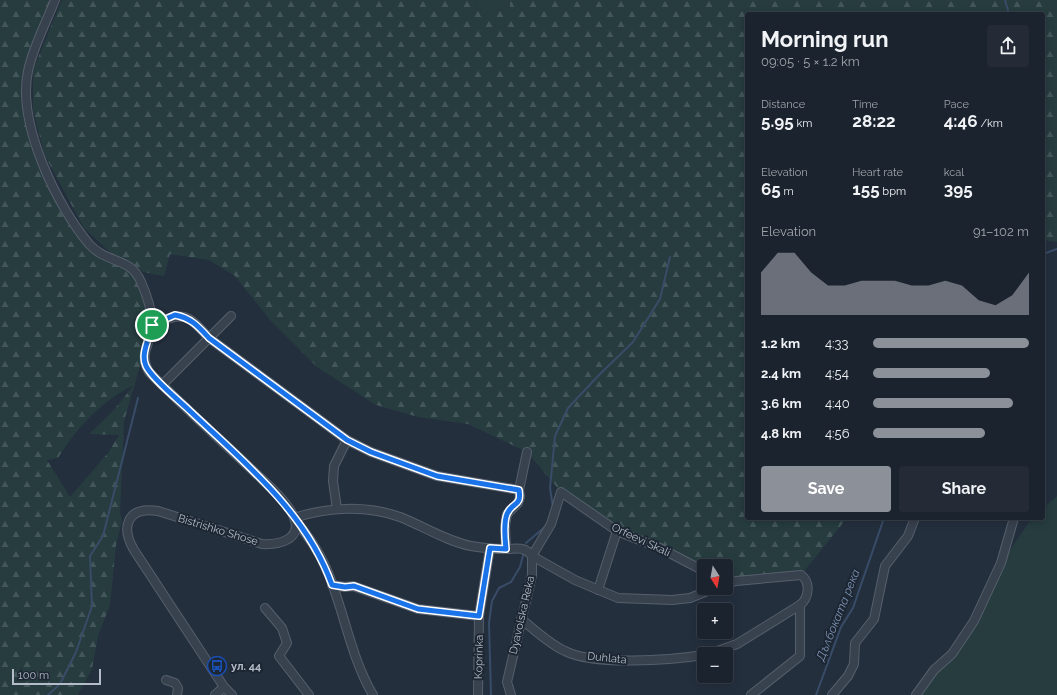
<!DOCTYPE html>
<meta charset="utf-8">
<style>
body{margin:0;font-family:Raleway,sans-serif;background:#242b36;color:#f1f3f6;height:100vh;display:flex;flex-direction:column;font-size:15px;white-space:nowrap}
*{box-sizing:border-box;margin:0}
p{font-size:13px;color:#a0a4aa}
.icon{flex:none;width:22px;height:22px;fill:none;stroke:currentColor;stroke-width:2;stroke-linecap:round;stroke-linejoin:round}
.map{position:relative;flex:1;overflow:hidden}
.panel{position:absolute;left:745px;top:12px;width:300px;height:508px;display:flex;flex-direction:column;background:#1b232e;border-radius:4px;box-shadow:0 2px 10px #0003,0 0 0 1px #39404a}
.panel>*{flex:none}
.needle{width:26px;rotate:169deg}
.controls{position:absolute;left:697px;top:559px;display:grid;gap:8px}
.controls a{display:grid;place-items:center;width:36px;height:36px;border-radius:4px;background:#1b232e;box-shadow:0 2px 10px #0003,0 0 0 1px #39404a;font-size:20px}
.scale{position:absolute;left:12px;bottom:10px;width:89px;box-sizing:border-box;padding-left:4px;border:2px solid #b4bcc9;border-top:0;font-size:11px;line-height:14px;white-space:nowrap;color:#b4bcc9;-webkit-text-stroke:3px #1d2633;paint-order:stroke}
.pin{position:absolute;display:grid;place-items:center;width:34px;height:34px;color:#fff;margin:-17px;border:2px solid #fff;border-radius:50%;box-shadow:0 1px 4px #0007}
.round{display:grid;place-items:center;flex:none;width:42px;height:42px;border-radius:4px;background:#242b36}
.overview{display:flex;align-items:center;justify-content:space-between;height:68px;padding:0 16px}
h1{font-size:22px;font-weight:700;line-height:30px}
.metrics{display:grid;grid-template-columns:repeat(3,1fr);gap:6px;height:68px;padding:4px 16px}
.metrics div{display:grid;align-content:center}
.metrics b{font-size:17px;font-weight:700}
.metrics small{font-size:11px;font-weight:400}
.metrics p{font-size:11px}
.chart{height:112px;padding:8px 16px}
.chart p{display:flex;justify-content:space-between}
.chart svg{width:100%;height:72px;margin-top:4px;fill:#8c9099;opacity:.7}
.primary-button{display:flex;gap:8px;margin-top:auto;padding:8px 16px}
.primary-button a{flex:1;height:46px;border-radius:4px;background:#8c9099;color:#fff;font-size:16px;font-weight:700;line-height:46px;text-align:center}
.primary-button a+a{background:#242b36;color:#f1f3f6}
ul{padding:0 16px;list-style:none;font-size:13px}
li{display:grid;grid-template-columns:64px 48px 1fr;align-items:center;height:30px}
li i{height:10px;border-radius:5px;background:#8c9099}
.map>svg:first-child{display:block}
.green{fill:#263c3f}
.forest{fill:url(#forest-firs);fill-rule:evenodd}
.lines{fill:none;stroke-linecap:round;stroke-linejoin:round}
.stream{stroke:#394c67;stroke-width:2}
.minor-casing{stroke:#565f6c;stroke-width:10}
.minor{stroke:#38414e;stroke-width:8}
.route-casing{stroke:#fff;stroke-width:8}
.route{stroke:#1a73e8;stroke-width:5}
.labels{text-anchor:middle;dominant-baseline:central;stroke-width:4;stroke-linejoin:round;paint-order:stroke}
.street-label{font-size:11px;fill:#b4bcc9;stroke:#1d2633}
.poi-label{font-size:11px;font-weight:bold;fill:#b4bcc9;stroke:#1d2633;text-anchor:start}
.water-label{font-size:12px;font-style:italic;fill:#7c92b1;stroke:#1d2633}
</style>
<div class="map">
<svg width="1057" height="695" viewBox="0 0 1057 695">
<defs>
<pattern id="forest-firs" width="22" height="20" patternUnits="userSpaceOnUse"><rect width="22" height="20" fill="#263c3f"/><path d="M5 1l3.5 6h-7zM16 11l3.5 6h-7z" fill="#435659"/></pattern>
</defs>
<rect width="100%" height="100%" fill="#242f3e"/>
<g class="green">
<path d="M475,0H510V7L481,16Z"/>
<path d="M1057,496V695H916L953,654L1001,563L1032,518H1043V508Z"/>
</g>
<g class="forest">
<path d="M0,0H55L28,72L30,126L61,204L90,245L133,268L152,325L124,421L120,512L122,521L116,545L110,605L98,636L92,669L78,695H0ZM134,385L112,412L89,434L119,435L108,453L70,497L47,460L58,458C76,429 102,400 134,385Z"/>
<path d="M62,0H475L481,16L510,7V0H1057V242L1043,240V14H747V518H847L801,575L726,584V566H704V571L617,531L561,492L527,452L468,424L418,417L376,405L317,367L271,321L235,276L209,260L170,254L164,276L143,272L128,260L113,255L84,228L45,156L33,110V70Z"/>
</g>
<g class="lines">
<g class="stream">
<path d="M1005,0L1009,14"/>
<path d="M1043,254L1057,249"/>
<path d="M553,507L550,488L555,436L568,408L599,375L633,342L660,299L670,257"/>
<path d="M526,543L546,526"/>
<path d="M48,695L60,684L76,652L92,606L90,556L103,536L138,398"/>
<path d="M491,695L489,623L492,601L499,588L511,582L520,567L524,552"/>
<path d="M816,695L841,627L853,608L884,518"/>
</g>
<g class="minor-casing">
<g id="minor">
<path d="M55,0C46,23 33,47 28,71C17,123 56,205 89,244C108,265 130,256 141,282C146,293 153,313 152,326C151,344 138,353 149,372C181,404 214,434 247,465C261,479 286,499 294,517C303,540 278,545 262,544L158,511C128,506 120,526 134,550L224,687L232,695"/>
<path d="M152,325C183,312 186,312 209,338L347,440L371,452L437,476L519,490"/>
<path d="M162,385L231,316"/>
<path d="M337,509L333,481L334,466L347,440"/>
<path d="M294,518C328,507 366,505 400,517C423,526 446,541 471,546C482,548 495,549 507,549C512,549 518,548 522,549C527,550 529,552 532,556L575,580L618,598L672,600L690,598L715,588"/>
<path d="M294,518C306,534 318,549 326,568C344,609 350,656 373,695"/>
<path d="M506,549L505,526L507,514L518,503L520,497L519,490L527,452"/>
<path d="M332,585L345,587L353,586L418,609L479,616"/>
<path d="M598,590L617,531"/>
<path d="M265,608L282,628L287,643L279,656L309,695"/>
<path d="M521,619C535,630 549,644 565,651C594,666 671,660 704,655"/>
<path d="M709,654L737,644L800,605C809,598 811,582 801,575L736,581L726,584"/>
<path d="M166,680L175,683L178,688L177,695"/>
<path d="M215,695L224,687"/>
<path d="M478,695L479,616L490,548"/>
<path d="M511,695L507,682L532,575V556L551,524L561,492L617,531L660,548L704,571"/>
<path d="M751,695L800,656V605"/>
<path d="M832,695L848,676L854,664L855,643L874,619L885,566L908,536L915,518"/>
<path d="M916,695L934,670L952,654L974,621L1001,563L1014,518"/>
</g>
</g>
<use href="#minor" class="minor"/>
</g>
<g class="lines">
<g class="route-casing">
<path id="route" d="M175,315C191,318 198,326 209,338L347,440L371,452L437,476L519,490C522,507 512,502 507,514C503,524 505,539 506,549L490,548L479,616L418,609L354,586L345,587L332,585C306,512 245,463 191,412C180,401 152,379 146,366C140,354 150,338 152,325Z"/>
</g>
<use href="#route" class="route"/>
</g>
<defs>
<g id="bus-ring" transform="scale(1)"><circle r="9.5" fill="#1d2633" stroke="#1a4fb4" stroke-width="1.5"/><path d="M-5-6H5V4H4V6H2V4H-2V6H-4V4H-5ZM-3.5-4V0h7V-4ZM-3.5 1.2v1.5H-2V1.2ZM2 1.2v1.5H3.5V1.2Z" fill="#1a4fb4"/></g>
</defs>
<g fill-rule="evenodd">
<use href="#bus-ring" x="217" y="666"/>
</g>
<g class="labels">
<g class="street-label">
<text transform="translate(218 530) rotate(17)">Bistrishko Shose</text>
<text transform="translate(641 540) rotate(25)">Orfeevi Skali</text>
<text transform="translate(522 615) rotate(-77)">Dyavolska Reka</text>
<text transform="translate(479 657) rotate(-89)">Koprinka</text>
<text transform="translate(607 658) rotate(6)">Duhlata</text>
</g>
<g class="poi-label">
<text x="231" y="666">ул. 44</text>
</g>
<g class="water-label">
<text transform="translate(838 615) rotate(-68)">Дълбоката река</text>
</g>
</g>
</svg>
<div class="controls">
<a><svg class="needle" viewBox="-14 -14 28 28"><path d="M0-13l5 13h-10z" fill="#e53935"/><path d="M0 13l5-13h-10z" fill="#a0a4aa"/></svg></a>
<a>+</a>
<a>−</a>
</div>
<div class="scale">100 m</div>
<div class="pin" style="left:152px;top:325px;background:#1e9e55"><svg class="icon" aria-label="arrive" viewBox="0 0 24 24"><path d="M6 21V4h12l-3 4 3 4H6"/></svg></div>
<section class="panel">
<div class="overview"><div><h1>Morning run</h1><p>09:05 · 5 × 1.2 km</p></div><a class="round"><svg class="icon" aria-label="share" viewBox="0 0 24 24"><path d="M12 15V3M7 8l5-5 5 5M5 13v7h14v-7"/></svg></a></div>
<div class="metrics">
<div><p>Distance</p><b>5.95<small> km</small></b></div>
<div><p>Time</p><b>28:22</b></div>
<div><p>Pace</p><b>4:46<small> /km</small></b></div>
</div>
<div class="metrics">
<div><p>Elevation</p><b>65<small> m</small></b></div>
<div><p>Heart rate</p><b>155<small> bpm</small></b></div>
<div><p>kcal</p><b>395</b></div>
</div>
<div class="chart"><p><span>Elevation</span>91–102 m</p>
<svg viewBox="0 0 160 44" preserveAspectRatio="none"><path d="M0 44V18L10 6L20 6L30 18L40 26L50 26L60 23L70 23L80 23L90 26L100 26L110 23L120 26L130 35L140 38L150 32L160 18V44z"/></svg>
</div>
<ul>
<li><b>1.2 km</b>4:33<i style="width:100%"></i></li>
<li><b>2.4 km</b>4:54<i style="width:75%"></i></li>
<li><b>3.6 km</b>4:40<i style="width:90%"></i></li>
<li><b>4.8 km</b>4:56<i style="width:72%"></i></li>
</ul>
<div class="primary-button"><a>Save</a><a>Share</a></div>
</section>
</div>
